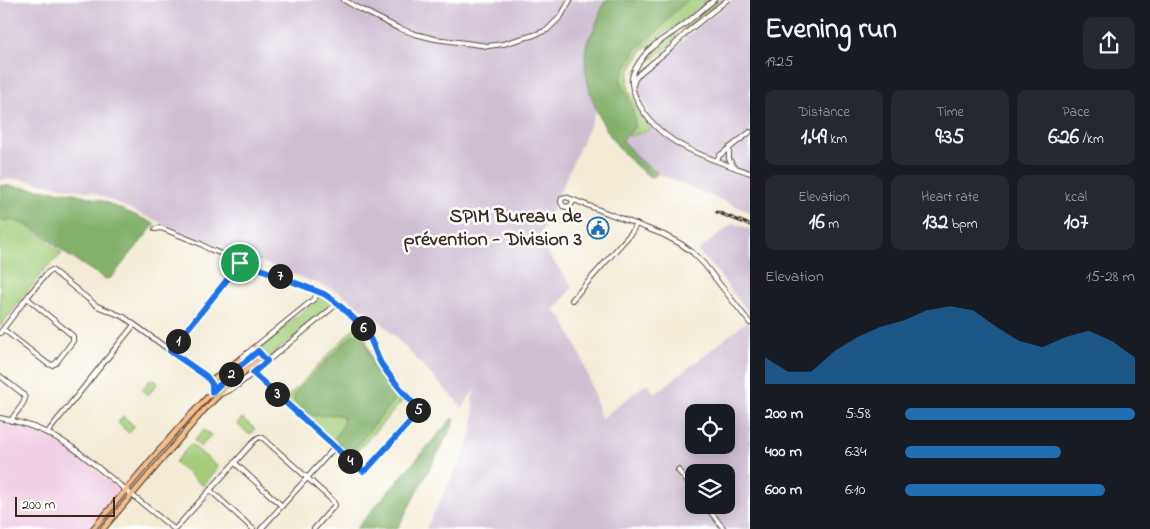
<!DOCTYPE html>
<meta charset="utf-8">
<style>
body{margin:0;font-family:"Indie Flower",sans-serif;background:#242831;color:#f1f3f6;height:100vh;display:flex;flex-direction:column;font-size:19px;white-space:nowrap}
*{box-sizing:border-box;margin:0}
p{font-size:16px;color:#9ea1a6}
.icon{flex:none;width:28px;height:28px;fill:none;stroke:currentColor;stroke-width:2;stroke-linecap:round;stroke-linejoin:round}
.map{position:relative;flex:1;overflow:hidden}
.side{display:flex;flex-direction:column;background:#171b24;width:400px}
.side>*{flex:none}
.fabs{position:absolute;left:685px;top:404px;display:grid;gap:10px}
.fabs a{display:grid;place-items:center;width:50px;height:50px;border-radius:10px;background:#171b24;box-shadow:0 2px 12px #0003;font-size:25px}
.scale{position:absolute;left:15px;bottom:12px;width:100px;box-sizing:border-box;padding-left:5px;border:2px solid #3b2a1e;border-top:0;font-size:14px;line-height:18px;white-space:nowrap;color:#3b2a1e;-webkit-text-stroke:4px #fff;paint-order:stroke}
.pin{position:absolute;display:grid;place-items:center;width:42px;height:42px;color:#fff;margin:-21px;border:2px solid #fff;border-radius:50%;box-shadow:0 1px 5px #0007}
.km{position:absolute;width:25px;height:25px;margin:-12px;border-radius:50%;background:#222;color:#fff;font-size:14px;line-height:25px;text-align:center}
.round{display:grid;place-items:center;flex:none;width:52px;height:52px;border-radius:10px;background:#242831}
.overview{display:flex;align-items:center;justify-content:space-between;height:85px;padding:0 15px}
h1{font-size:28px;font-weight:700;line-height:38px}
.metrics{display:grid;grid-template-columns:repeat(3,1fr);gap:8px;height:85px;padding:5px 15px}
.metrics div{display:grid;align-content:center;border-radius:10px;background:#242831;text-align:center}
.metrics b{font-size:21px;font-weight:700}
.metrics small{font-size:14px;font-weight:400}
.metrics p{font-size:14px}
.chart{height:140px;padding:10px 15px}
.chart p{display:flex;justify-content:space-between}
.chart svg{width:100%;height:90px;margin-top:5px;fill:#1f6fb2;opacity:.7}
ul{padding:0 15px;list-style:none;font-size:16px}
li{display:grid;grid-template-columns:80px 60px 1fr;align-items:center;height:38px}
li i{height:12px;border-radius:6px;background:#1f6fb2}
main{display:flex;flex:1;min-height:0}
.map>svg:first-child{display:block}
.built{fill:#f0d0e5}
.industrial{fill:#cebed2;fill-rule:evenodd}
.green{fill:#a4ce7b;stroke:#707c4c}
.forest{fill:#83b16b;stroke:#5f6e44}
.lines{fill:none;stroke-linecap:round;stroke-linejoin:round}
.minor-casing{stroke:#57473a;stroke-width:6}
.major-casing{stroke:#57473a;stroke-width:7}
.minor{stroke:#fff;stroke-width:4}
.major{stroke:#f7bd88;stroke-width:4.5}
.rail-casing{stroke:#3b2a1e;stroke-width:3}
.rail{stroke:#fff;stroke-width:1;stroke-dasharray:4;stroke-linecap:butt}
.route-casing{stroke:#fff;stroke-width:10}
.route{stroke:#1a73e8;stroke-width:6}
.labels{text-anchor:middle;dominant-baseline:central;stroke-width:5;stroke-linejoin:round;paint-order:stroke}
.poi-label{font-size:20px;font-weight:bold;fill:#3b2a1e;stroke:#fff;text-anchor:end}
</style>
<main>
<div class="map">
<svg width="750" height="529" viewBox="0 0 750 529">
<rect width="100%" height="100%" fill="#fff"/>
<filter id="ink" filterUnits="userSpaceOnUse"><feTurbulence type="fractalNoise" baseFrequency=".02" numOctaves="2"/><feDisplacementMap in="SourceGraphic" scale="10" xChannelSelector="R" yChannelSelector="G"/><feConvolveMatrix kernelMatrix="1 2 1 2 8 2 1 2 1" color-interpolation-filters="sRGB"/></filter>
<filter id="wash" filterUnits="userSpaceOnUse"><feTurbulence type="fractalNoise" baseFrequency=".0096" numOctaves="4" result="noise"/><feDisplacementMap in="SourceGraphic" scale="20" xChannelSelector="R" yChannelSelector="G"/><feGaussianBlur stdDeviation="1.12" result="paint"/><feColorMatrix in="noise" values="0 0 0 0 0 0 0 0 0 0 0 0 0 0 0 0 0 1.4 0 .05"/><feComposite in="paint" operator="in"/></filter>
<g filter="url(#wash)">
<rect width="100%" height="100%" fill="#f3ebd6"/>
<path class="built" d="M0,422L30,430L55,441L77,455L104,478L106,480H107L119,489L120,493L89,529H0Z"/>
<g class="industrial">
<path d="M0,0H613L599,104L538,241L573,287L554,311L562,317L583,361L593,391L601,419L647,383L655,394L750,319V529H426L467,447L473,429L474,416L472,399L474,391L480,379L463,408L382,323L337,291L168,226L92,192L18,179L0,180ZM694,412H726V445H694ZM694,472H726V505H694Z"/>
<path d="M733,0H750V212L639,166L619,143L649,112L639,91L637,84L639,79L652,69L690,34Z"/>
<path d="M733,223L750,229V314L739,301L715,269L698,251Z"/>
</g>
<g class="green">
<path d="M688,0H708L673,28L658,37L642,51L630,70L628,79V85L630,92L637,108L651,129L642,133L629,136L628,135L635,126L633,111L620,79L636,49L660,29L673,13Z"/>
<path d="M718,0H723L685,30V27Z"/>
<path d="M675,34L677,37L671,45L635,73C646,56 656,43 675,34Z"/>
<path d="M0,202L62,254L46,268L0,327Z"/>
<path d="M320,297H323L331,303V306L330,308L269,357H267L262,352L263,351L260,348V346Z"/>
<path d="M355,327L363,334L366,340L373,362L384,378L405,398L352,457L287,398Z"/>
<path d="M152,378L158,383L148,395L142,389Z"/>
<path d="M123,416L135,427L129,433L118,423Z"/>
<path d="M242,418L255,429L250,435L237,424Z"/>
<path d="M204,430L211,435L200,447L194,441Z"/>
<path d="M191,444L218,467L203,486L175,462Z"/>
</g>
<g class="forest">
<path d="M605,0H688L673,13L660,29L636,49L620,79C625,90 637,112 634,125C633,131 626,136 622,140L638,159L658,173L655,176L650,177C616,152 595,119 587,78C585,67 584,53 587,43C588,38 592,34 594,29C598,20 601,10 605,0Z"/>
<path d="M0,185L74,193L103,201L155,224L111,278L105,279L66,254L32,227L12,220L0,221Z"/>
<path d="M358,334C370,342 368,361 376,372C381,379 389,386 396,393L397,396L353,451C346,452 338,443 335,437L342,428L344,418C333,409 322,420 309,414C304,412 299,405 294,401V397L298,390L352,335Z"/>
<path d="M453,417L455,421L397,529H356Z"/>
</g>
</g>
<g filter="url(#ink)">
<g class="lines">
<g class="minor-casing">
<g id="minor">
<path d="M344,0L356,7L398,28L415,34L435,39L488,46L503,44L534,35L547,30L561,16L570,0"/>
<path d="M714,0C701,10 689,22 675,31C664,39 651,45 643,57C630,74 628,82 638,102C660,146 707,157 750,173"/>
<path d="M633,85L635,79L640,73L671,48L687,32L727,0"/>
<path d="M729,148V159L734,167"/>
<path d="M717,160L719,156L750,132"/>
<path d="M574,200L571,205L567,207L563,206L561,202L562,198L566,197L664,235L681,244L693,253L704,264L750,323"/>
<path d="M155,229L161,228L201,244L209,249L313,289L329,297L363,328L371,338L375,353L382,366L417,407L418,411L367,469L363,471L253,373"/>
<path d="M572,300L632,232L636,224"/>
<path d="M3,329L48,364L52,365L56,363L73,341V336L27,298"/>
<path d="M0,333L29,295L47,273L52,270L97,306L124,317L205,376"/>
<path d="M170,351L238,266L240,261"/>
<path d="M0,376L23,394L25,398C24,406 15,412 11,421"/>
<path d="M224,379L240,359L314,299L319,292"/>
<path d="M221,394L237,386L337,304"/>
<path d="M0,418C29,423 56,435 80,453L174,529"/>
<path d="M47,433L134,325"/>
<path d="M235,463L282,506"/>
<path d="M678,470L694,490"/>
<path d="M210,490L253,529"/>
<path d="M705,505L724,529"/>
<path d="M175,529L255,440L259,437L263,438L333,501L335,505L314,529"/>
<path d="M261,529L335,447"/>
</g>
</g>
<g class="major-casing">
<g id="major">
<path d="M255,347L267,361"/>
<path d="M205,376L212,379L216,378L240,359"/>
<path d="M206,377L212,383V392"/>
<path d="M93,529C146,467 195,402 258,351"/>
<path d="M103,529L204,410L231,383L257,361L261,354"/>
</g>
</g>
<use href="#minor" class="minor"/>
<use href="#major" class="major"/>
<g class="rail-casing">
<path id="rail" d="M717,212L750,225"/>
</g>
<use href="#rail" class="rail"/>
</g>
</g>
<g class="lines" filter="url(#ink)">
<g class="route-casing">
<path id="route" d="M240,261L324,294C337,302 362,324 369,337C375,346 376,356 382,365C392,380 405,394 416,407L418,412L416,415L367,469L363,471L358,468L253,373L267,361L258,351L234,371L212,392V384L206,376L170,351L238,266Z"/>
</g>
<use href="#route" class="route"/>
</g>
<defs>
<g id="civic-ring" transform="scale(1.125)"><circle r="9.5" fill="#fff" stroke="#1f6fb2" stroke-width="1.5"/><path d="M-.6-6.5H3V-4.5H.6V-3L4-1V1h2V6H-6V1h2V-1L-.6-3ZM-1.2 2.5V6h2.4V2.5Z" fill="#1f6fb2"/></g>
</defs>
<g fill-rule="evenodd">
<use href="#civic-ring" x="598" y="228"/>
</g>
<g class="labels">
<g class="poi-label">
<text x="582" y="217">SPIM Bureau de<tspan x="582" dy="23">prévention - Division 3</tspan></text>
</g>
</g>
</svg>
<div class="fabs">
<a><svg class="icon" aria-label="locate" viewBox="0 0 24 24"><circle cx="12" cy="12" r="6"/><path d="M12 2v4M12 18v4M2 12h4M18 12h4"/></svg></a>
<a><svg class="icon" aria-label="layers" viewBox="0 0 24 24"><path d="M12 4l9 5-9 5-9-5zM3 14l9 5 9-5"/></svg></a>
</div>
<div class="scale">200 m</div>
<div class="pin" style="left:240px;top:263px;background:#1e9e55"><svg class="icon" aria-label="arrive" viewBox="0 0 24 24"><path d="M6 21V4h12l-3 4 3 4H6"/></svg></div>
<b class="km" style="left:178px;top:341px">1</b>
<b class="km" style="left:231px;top:374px">2</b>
<b class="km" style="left:277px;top:394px">3</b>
<b class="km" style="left:350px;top:461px">4</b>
<b class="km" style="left:418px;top:410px">5</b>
<b class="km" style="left:363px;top:328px">6</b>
<b class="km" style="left:280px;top:276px">7</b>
</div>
<section class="side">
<div class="overview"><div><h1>Evening run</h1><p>19:25</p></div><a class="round"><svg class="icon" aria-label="share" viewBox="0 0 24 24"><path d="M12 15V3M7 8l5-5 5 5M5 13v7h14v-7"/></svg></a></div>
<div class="metrics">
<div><p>Distance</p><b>1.49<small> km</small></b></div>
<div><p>Time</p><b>9:35</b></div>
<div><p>Pace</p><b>6:26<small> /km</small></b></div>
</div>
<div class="metrics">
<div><p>Elevation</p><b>16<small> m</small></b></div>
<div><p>Heart rate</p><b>132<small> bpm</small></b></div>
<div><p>kcal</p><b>107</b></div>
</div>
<div class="chart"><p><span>Elevation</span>15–28 m</p>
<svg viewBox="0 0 160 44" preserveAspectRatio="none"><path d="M0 44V31L10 38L20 38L30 28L40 21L50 16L60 13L70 8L80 6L90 8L100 16L110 23L120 26L130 21L140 18L150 23L160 31V44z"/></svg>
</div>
<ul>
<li><b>200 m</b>5:58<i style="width:100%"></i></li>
<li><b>400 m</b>6:34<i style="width:68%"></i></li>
<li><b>600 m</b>6:10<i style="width:87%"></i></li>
</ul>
</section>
</main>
